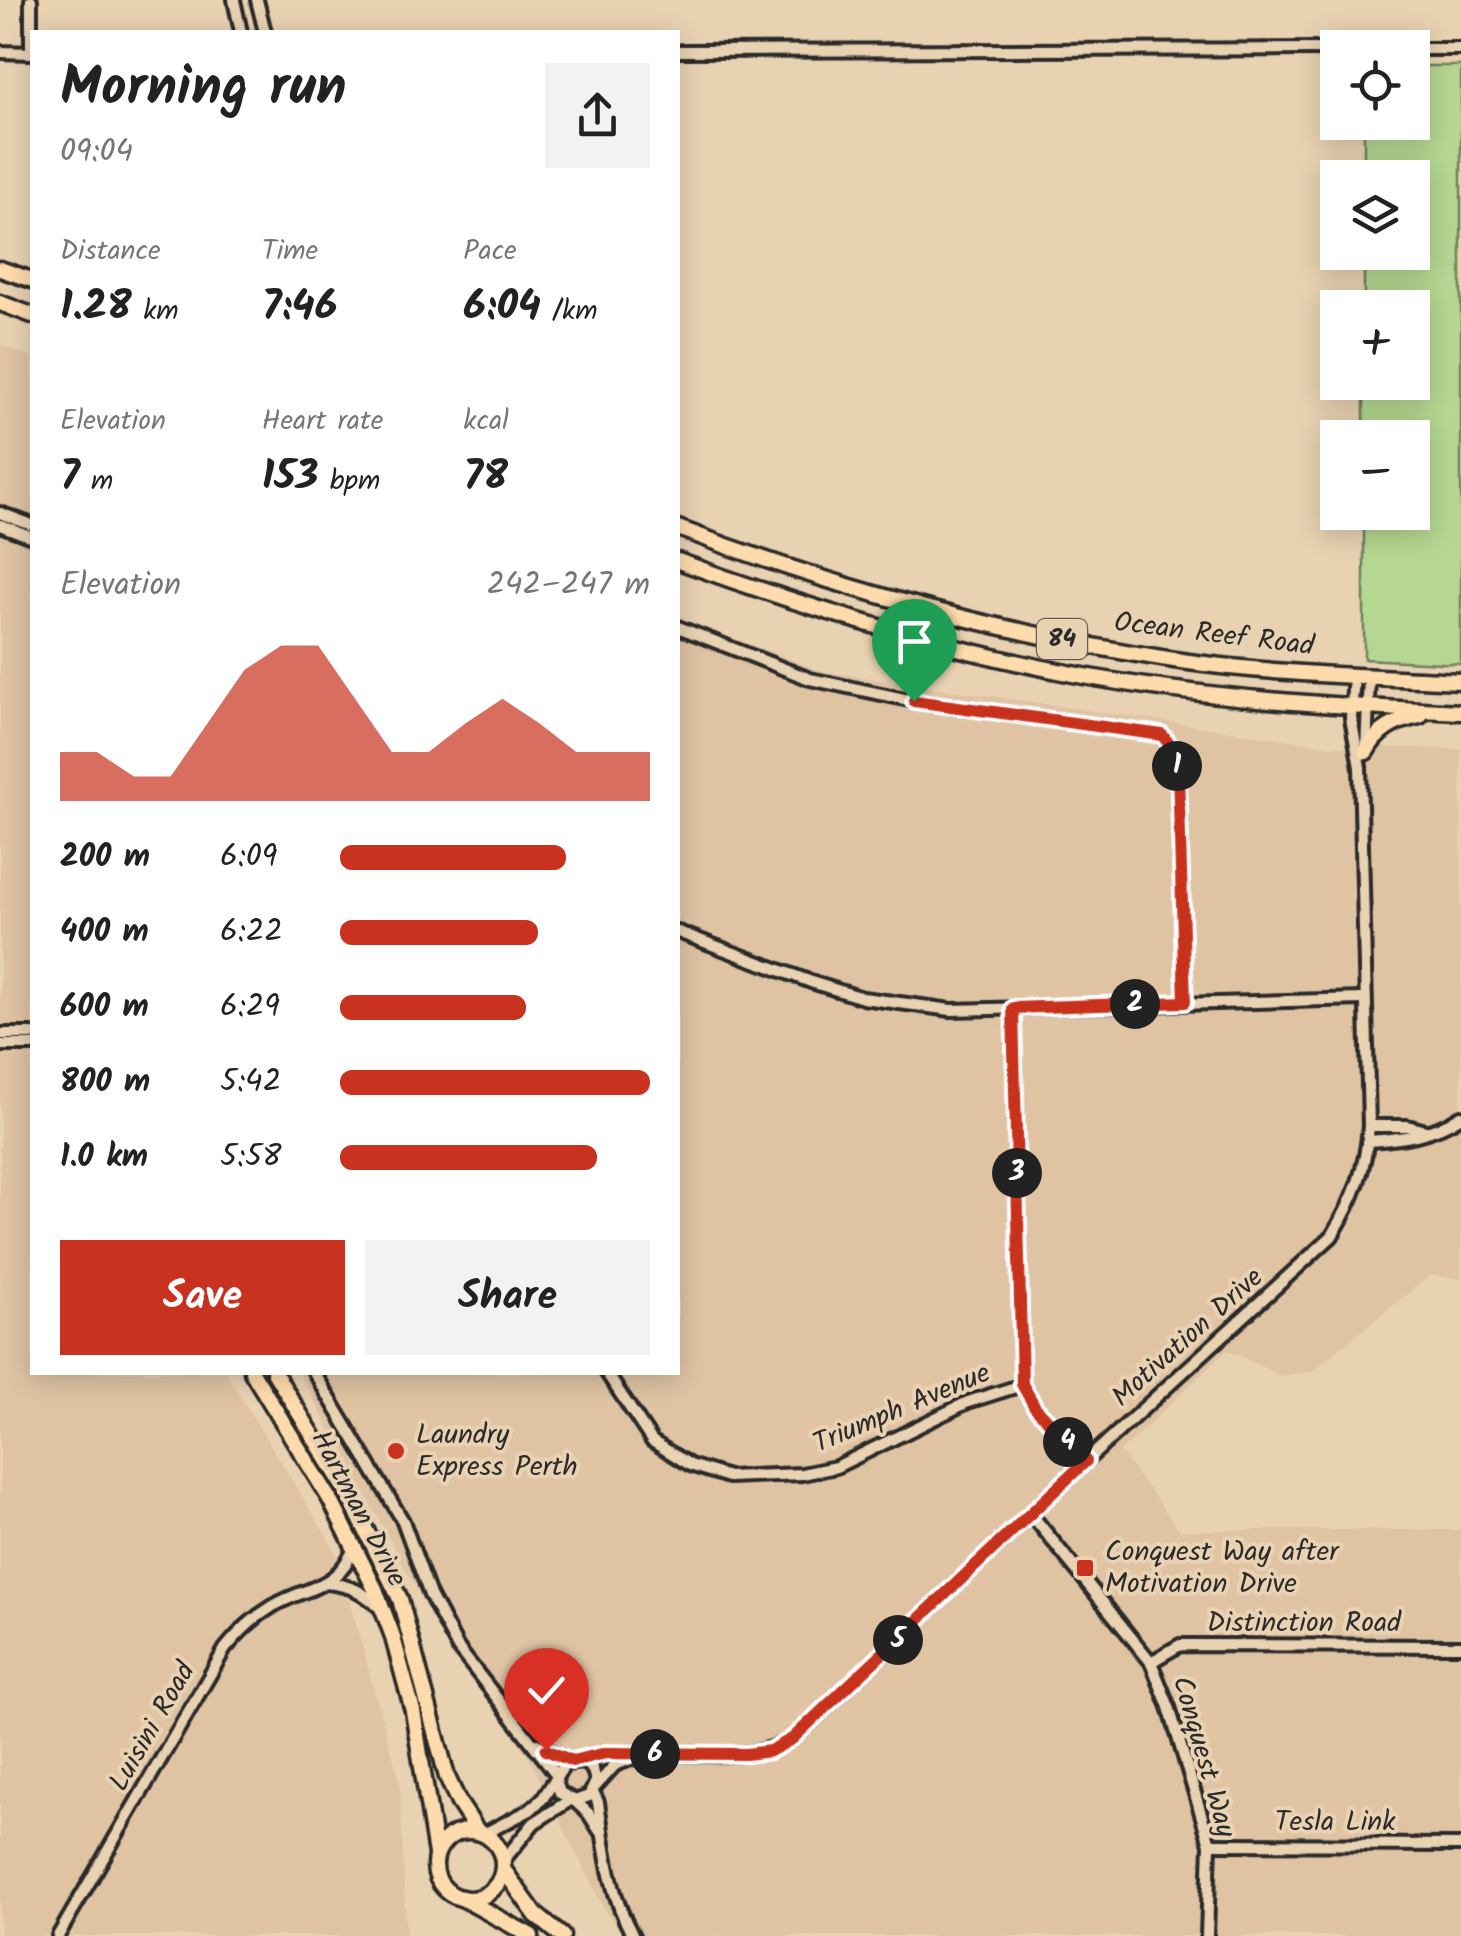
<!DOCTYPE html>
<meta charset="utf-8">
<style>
body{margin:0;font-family:Kalam,sans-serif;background:#f2f2f2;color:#222;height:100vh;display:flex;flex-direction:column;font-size:38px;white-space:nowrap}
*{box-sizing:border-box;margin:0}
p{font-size:32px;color:#767676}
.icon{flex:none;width:55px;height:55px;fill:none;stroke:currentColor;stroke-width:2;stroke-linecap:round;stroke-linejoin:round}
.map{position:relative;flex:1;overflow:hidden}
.panel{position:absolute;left:30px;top:30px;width:650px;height:1345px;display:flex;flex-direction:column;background:#fff;border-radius:0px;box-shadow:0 5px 25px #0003}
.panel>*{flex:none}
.fabs{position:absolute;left:1320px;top:30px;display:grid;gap:20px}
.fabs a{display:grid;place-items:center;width:110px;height:110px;border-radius:0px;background:#fff;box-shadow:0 5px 25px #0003;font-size:50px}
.pin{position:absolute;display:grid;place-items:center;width:85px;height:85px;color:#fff;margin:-102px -42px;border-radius:50% 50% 50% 0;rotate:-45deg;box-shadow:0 0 10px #0007}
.pin .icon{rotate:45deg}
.km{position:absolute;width:50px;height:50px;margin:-25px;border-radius:50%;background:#222;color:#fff;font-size:28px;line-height:50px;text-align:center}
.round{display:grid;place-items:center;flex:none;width:105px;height:105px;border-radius:0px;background:#f2f2f2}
.head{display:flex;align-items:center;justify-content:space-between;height:170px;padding:0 30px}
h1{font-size:55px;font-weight:600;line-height:75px}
.stats{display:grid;grid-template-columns:repeat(3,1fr);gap:15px;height:170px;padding:10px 30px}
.stats div{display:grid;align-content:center}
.stats b{font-size:42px;font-weight:600}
.stats small{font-size:28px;font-weight:400}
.stats p{font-size:28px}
.chart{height:280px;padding:20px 30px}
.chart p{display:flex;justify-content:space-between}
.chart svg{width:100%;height:180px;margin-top:10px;fill:#c8321e;opacity:.7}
.cta{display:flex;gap:20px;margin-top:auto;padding:20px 30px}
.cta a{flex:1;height:115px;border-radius:0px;background:#c8321e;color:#fff;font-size:40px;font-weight:600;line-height:115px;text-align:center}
.cta a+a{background:#f2f2f2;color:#222}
ul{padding:0 30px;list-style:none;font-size:32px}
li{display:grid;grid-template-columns:160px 120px 1fr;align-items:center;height:75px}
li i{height:25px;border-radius:12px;background:#c8321e}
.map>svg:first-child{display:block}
.built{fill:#dfc3a3}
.green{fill:#b5d791;stroke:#70815e;stroke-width:2.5}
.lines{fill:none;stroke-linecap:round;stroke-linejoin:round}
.minor-casing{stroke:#2b2b2b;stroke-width:18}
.major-casing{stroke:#2b2b2b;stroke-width:21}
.minor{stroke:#e9d2b2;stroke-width:10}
.major{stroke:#fedbac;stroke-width:14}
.route-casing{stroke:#fff;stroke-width:20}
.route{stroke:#c8321e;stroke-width:12}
.poi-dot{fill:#c8321e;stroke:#e9d2b2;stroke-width:4}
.labels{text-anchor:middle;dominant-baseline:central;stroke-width:8;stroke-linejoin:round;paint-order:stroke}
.shield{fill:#e9d2b2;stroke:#645d54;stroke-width:2.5}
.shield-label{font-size:25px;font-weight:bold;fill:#2b2b2b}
.street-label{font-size:28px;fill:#2b2b2b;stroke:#e9d2b2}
.poi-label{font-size:28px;fill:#2b2b2b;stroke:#e9d2b2;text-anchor:start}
</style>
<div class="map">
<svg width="1461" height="1936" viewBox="0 0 1461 1936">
<rect width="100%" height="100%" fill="#e9d2b2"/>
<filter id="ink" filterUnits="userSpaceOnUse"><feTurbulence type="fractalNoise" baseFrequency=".01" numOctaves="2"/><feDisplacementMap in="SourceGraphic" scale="20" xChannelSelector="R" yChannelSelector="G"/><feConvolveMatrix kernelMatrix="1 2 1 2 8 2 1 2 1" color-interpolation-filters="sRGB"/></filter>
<g filter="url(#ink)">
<g class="built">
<path d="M0,345L32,357V1372H226L229,1378L335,1550L400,1782L406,1936H0Z"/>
<path d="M678,618L822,671L1332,746L1461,749V1279L1431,1275L1311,1372L1281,1376L1227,1350L1120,1452L1180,1530H1461V1936H625L605,1911L527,1754L447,1645L299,1373L678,1372Z"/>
</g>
<path class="green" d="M1413,66H1461V664L1364,659V513L1412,512V438L1364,437V383L1412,382V308L1364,307V253L1412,252V178L1364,177V123L1412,122Z"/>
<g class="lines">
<g class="minor-casing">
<g id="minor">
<path d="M234,0L241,32"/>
<path d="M257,0L265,32"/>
<path d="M1412,49H1461"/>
<path d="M678,51L1338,49"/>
<path d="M0,52L32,53"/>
<path d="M31,53V0"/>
<path d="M0,513L32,525"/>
<path d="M0,525L32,537"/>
<path d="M678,627L810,679L914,701L1161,735L1174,751L1178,771L1185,1002"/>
<path d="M1366,752L1369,676"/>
<path d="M678,932L814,983L863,998L951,1010L1364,999"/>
<path d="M1013,1009L1022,1385L1035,1407L1086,1461"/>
<path d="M0,1034H32"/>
<path d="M0,1045H32"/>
<path d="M1369,1126H1407L1426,1131"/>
<path d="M1368,1141C1401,1139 1433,1135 1461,1116"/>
<path d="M314,1372L403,1521L430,1595L458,1648L557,1775"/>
<path d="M606,1372L652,1441L690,1465L728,1477L802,1474L836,1467L968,1402L1022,1385"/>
<path d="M1031,1514L1151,1662L1169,1707L1210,1844L1207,1936"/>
<path d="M328,1583C351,1586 362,1591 379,1607"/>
<path d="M1151,1662L1180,1645L1461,1646"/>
<path d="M537,1744L571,1761"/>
<path d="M579,1761C648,1738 727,1774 793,1739L1086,1461L1332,1236C1354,1199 1366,1169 1369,1126L1360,767L1351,718L1354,676"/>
<path d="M595,1787L615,1765L636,1757"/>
<path d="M593,1792L598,1802C605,1850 609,1893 633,1936"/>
<path d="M575,1801L589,1814L599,1830"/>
<path d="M484,1834L530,1810L543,1798L565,1764L584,1762L593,1770L596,1781L589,1796L575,1801L560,1793L556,1781"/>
<path d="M1210,1844L1461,1845"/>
<path d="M503,1861L534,1823L570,1800"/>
<path d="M58,1936L225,1649C240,1631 253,1618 273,1606C310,1585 337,1590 355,1546"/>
</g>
</g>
<g class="major-casing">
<g id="major">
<path d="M0,269L32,280"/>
<path d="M0,303L32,315"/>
<path d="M678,528C838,589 1004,634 1174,660C1269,674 1366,676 1461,681"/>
<path d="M678,561C807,608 937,648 1073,674C1201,698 1332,706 1461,712"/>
<path d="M1366,752C1378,729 1396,721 1420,716"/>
<path d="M252,1372L330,1499L375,1589L392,1634L413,1711L436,1854"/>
<path d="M274,1372L345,1488L400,1599L447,1777L459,1803L478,1832"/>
<circle cx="469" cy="1865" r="34"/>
<path d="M503,1869L536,1915L562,1936"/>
<path d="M462,1898L531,1936"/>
</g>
</g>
<use href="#minor" class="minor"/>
<use href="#major" class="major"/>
</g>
</g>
<g class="lines" filter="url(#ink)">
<g class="route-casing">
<path id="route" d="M546,1750L572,1761L606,1753L746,1754L770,1751L792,1739L1086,1461L1035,1407L1022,1384L1013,1008L1185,1002L1178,771L1174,750L1162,735L914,701"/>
</g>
<use href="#route" class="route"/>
</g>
<g class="poi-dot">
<circle cx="396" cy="1451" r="10"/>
<rect x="1075" y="1558" width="20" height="20" rx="5"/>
</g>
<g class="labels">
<rect class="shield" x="1037" y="619" width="50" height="40" rx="8"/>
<g class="shield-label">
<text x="1062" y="639">84</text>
</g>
<g class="street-label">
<text transform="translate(1214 635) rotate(7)">Ocean Reef Road</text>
<text transform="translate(1188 1338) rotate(-42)">Motivation Drive</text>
<text transform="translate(902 1409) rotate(-23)">Triumph Avenue</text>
<text transform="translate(358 1509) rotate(62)">Hartman Drive</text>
<text x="1304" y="1623">Distinction Road</text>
<text transform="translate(153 1727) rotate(-60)">Luisini Road</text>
<text transform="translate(1203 1757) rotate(74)">Conquest Way</text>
<text x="1335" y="1822">Tesla Link</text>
</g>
<g class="poi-label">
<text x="416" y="1435">Laundry<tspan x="416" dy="32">Express Perth</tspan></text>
<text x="1105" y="1552">Conquest Way after<tspan x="1105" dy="32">Motivation Drive</tspan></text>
</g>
</g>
</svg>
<div class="fabs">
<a><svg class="icon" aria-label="locate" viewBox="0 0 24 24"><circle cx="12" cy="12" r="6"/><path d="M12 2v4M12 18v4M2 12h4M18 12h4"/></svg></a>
<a><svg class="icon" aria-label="layers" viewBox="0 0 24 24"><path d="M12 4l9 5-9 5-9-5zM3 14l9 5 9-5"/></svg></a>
<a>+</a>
<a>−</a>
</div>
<div class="pin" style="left:914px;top:701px;background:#1e9e55"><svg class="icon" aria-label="arrive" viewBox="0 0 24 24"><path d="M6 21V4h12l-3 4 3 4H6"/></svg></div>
<div class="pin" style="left:546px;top:1750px;background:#d93025"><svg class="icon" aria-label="check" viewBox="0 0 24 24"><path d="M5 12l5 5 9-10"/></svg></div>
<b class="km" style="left:1177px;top:766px">1</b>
<b class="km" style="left:1135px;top:1004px">2</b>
<b class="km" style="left:1017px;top:1173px">3</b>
<b class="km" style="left:1068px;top:1442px">4</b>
<b class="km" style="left:898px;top:1640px">5</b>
<b class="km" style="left:655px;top:1754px">6</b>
<section class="panel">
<div class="head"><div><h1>Morning run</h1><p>09:04</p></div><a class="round"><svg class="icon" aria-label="share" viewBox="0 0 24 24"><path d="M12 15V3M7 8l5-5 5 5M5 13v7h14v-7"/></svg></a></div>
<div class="stats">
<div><p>Distance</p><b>1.28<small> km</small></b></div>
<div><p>Time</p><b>7:46</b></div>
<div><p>Pace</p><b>6:04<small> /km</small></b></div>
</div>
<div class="stats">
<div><p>Elevation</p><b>7<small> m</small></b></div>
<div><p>Heart rate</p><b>153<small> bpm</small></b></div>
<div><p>kcal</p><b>78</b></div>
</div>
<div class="chart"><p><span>Elevation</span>242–247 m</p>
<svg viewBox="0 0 160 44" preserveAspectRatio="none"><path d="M0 44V32L10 32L20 38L30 38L40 25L50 12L60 6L70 6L80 19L90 32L100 32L110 25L120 19L130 25L140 32L150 32L160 32V44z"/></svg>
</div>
<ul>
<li><b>200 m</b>6:09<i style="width:73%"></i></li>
<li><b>400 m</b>6:22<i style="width:64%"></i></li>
<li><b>600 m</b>6:29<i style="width:60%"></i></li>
<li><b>800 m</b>5:42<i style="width:100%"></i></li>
<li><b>1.0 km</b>5:58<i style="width:83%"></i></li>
</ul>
<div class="cta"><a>Save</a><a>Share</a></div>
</section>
</div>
